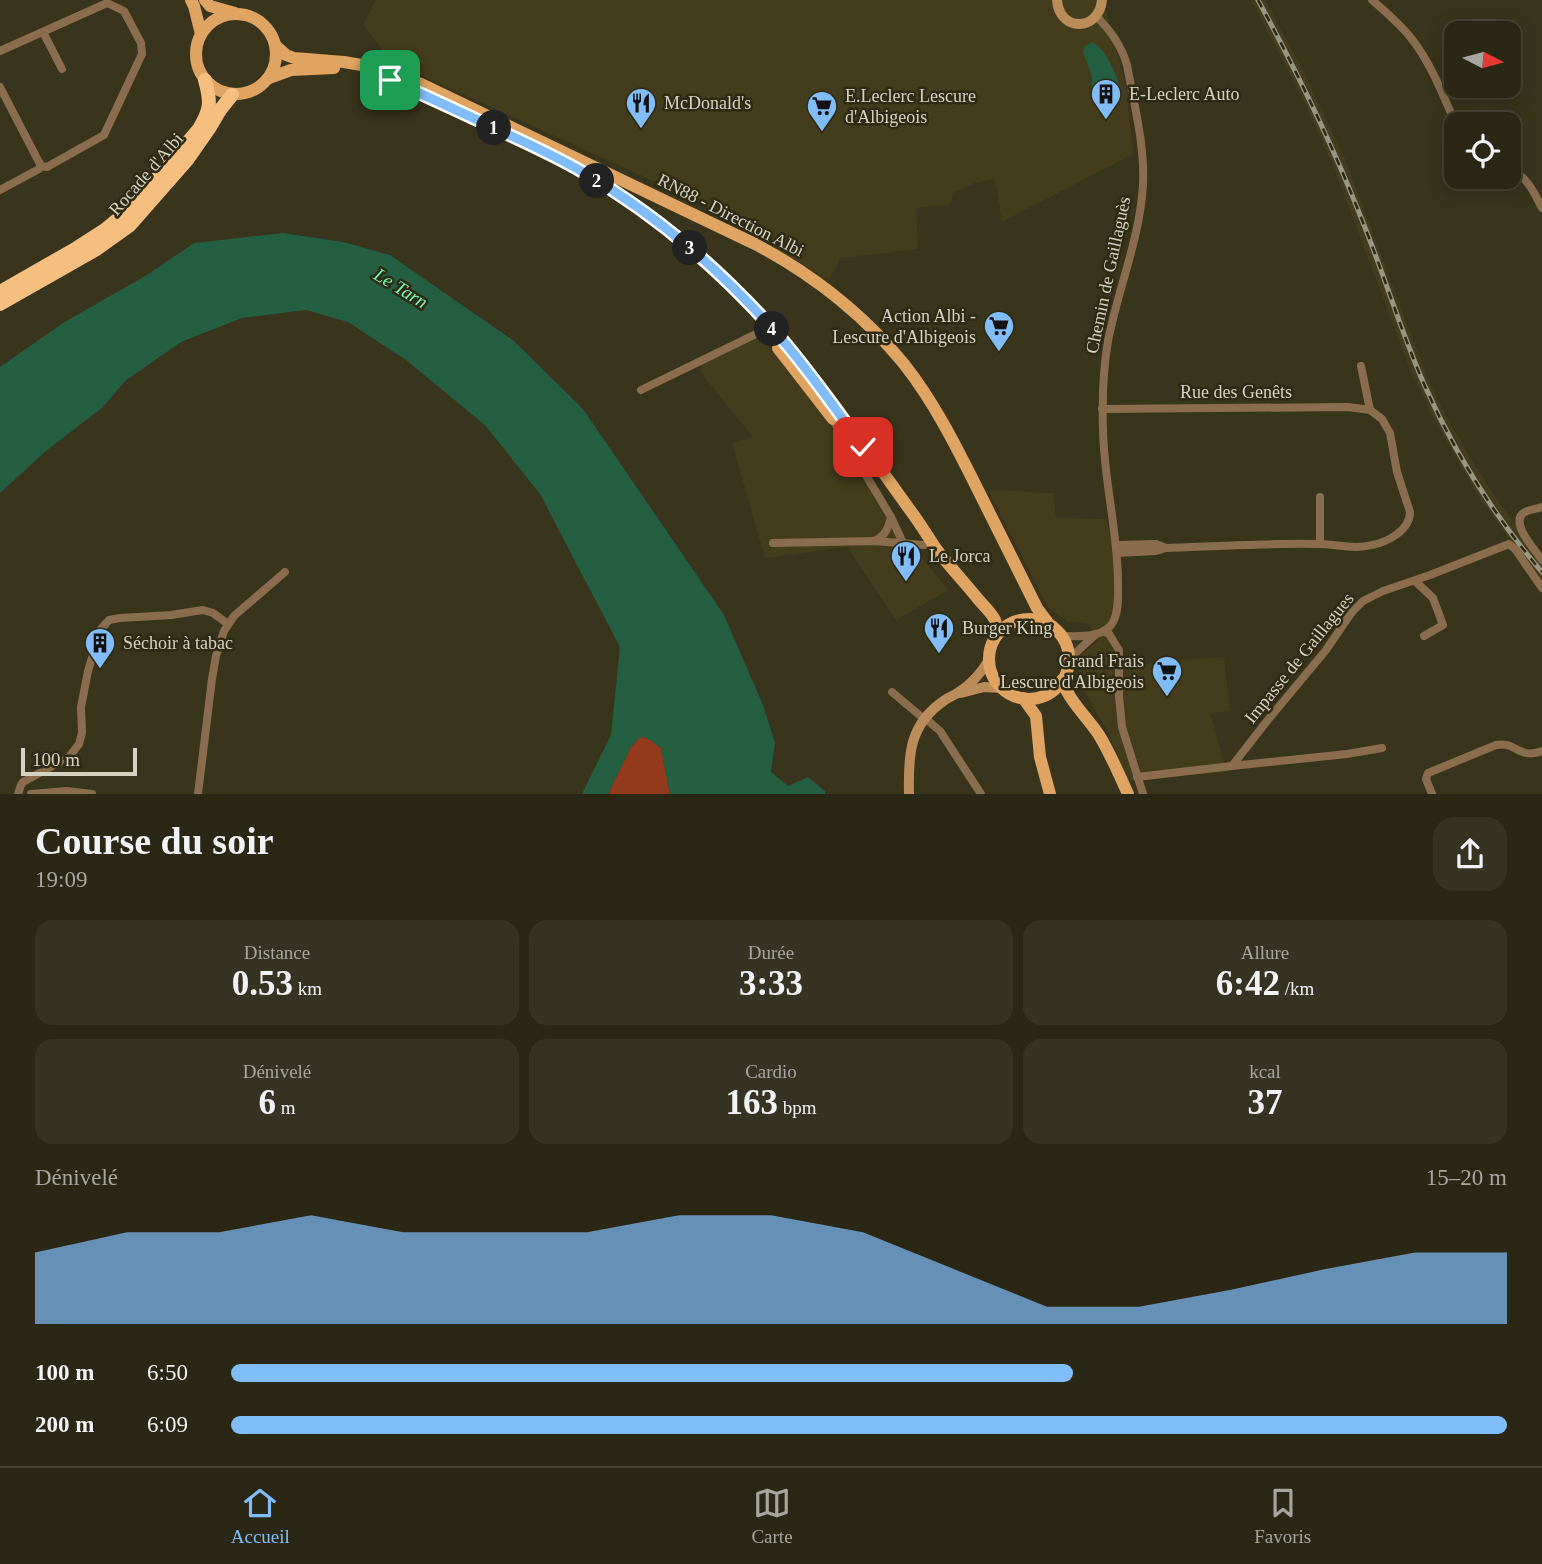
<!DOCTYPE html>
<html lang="fr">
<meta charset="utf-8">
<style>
body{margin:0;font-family:Georgia,serif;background:#373322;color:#f1f3f6;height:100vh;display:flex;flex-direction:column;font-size:26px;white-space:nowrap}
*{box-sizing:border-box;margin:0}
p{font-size:23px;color:#a6a5a0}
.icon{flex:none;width:38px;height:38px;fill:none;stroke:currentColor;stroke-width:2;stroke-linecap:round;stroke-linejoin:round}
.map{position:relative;height:794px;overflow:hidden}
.side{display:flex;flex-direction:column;background:#2b2715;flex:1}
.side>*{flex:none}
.needle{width:46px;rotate:96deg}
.tools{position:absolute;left:1444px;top:21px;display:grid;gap:14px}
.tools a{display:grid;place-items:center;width:77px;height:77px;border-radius:14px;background:#2b2715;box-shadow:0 4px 18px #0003,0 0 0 2px #474434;font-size:35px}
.scale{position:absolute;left:21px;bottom:18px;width:116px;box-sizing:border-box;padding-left:7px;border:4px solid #d5d2c4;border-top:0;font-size:19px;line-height:24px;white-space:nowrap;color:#d5d2c4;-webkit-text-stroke:5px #2f2a12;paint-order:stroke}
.pin{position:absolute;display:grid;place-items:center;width:60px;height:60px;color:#fff;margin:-30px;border-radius:14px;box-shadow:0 4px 10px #0006}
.km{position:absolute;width:35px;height:35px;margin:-18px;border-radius:50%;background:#222;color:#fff;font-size:19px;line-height:35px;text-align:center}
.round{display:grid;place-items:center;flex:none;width:74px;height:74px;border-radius:21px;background:#373322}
.summary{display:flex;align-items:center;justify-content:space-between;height:119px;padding:0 35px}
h1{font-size:38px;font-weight:800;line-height:52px}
.metrics{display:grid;grid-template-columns:repeat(3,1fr);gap:10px;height:119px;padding:7px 35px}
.metrics div{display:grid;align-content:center;border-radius:18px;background:#373322;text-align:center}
.metrics b{font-size:35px;font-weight:800}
.metrics small{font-size:19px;font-weight:400}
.metrics p{font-size:19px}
.chart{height:196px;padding:14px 35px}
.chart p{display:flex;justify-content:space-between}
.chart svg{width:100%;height:126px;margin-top:7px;fill:#80bdfa;opacity:.7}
ul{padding:0 35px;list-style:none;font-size:23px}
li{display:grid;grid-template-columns:112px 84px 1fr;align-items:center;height:52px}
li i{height:18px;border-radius:9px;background:#80bdfa}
.menu{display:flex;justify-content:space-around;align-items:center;height:98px;border-top:2px solid #474434;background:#2b2715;font-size:19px;color:#a6a5a0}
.menu a{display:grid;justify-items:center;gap:4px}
.menu .on{color:#80bdfa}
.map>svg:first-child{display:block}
.built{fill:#433d1d}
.forest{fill:#943a1c}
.water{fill:#255f42}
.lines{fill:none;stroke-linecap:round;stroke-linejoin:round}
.street{stroke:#8a6d4e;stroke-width:8}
.secondary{stroke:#ba8c59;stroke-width:10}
.primary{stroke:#dfa461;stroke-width:12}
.highway{stroke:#f6be7f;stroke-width:14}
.rail-casing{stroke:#9a9684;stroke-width:5}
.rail{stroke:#2f2a12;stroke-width:2.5;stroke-dasharray:8;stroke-linecap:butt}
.route-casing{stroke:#fff;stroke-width:14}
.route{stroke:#80bdfa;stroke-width:9}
.labels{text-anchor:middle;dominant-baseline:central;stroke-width:5;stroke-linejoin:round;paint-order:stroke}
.poi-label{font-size:18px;fill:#d5d2c4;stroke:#2f2a12;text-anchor:start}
.street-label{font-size:18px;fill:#d5d2c4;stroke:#2f2a12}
.water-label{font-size:19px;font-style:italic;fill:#6dfbb5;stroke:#2f2a12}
</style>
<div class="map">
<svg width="1542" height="794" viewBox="0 0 1542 794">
<rect width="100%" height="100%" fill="#39341c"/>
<g class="built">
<path d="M376,0H1103L1127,91L1133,154L1002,222L995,178L972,184L953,193L951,204L916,208L918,249L840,258L829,280L693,199L392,62L363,24Z"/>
<path d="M1251,0H1265L1300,64L1346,161L1421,361L1442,409L1467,452L1493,494L1542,561V582L1476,493L1430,411L1410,369L1332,163L1303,100Z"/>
<path d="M761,336L820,411L905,537L948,590L896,620L847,547L765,558L732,443L753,437L701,373L702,364Z"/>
<path d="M988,490L1053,493L1056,518L1106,519L1114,550L1115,658L1131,665L1224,657L1230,711L1210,713L1227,772L1128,781L1108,732L1082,687L1078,670L1081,655L1098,641L1087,623L1067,621L1048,608Z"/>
</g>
<path class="forest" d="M640,737L649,739L661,748L670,794H608L631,747Z"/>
<g class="water">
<path d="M1093,42C1107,52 1115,71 1120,87L1118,90L1097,91L1092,88V76L1083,52L1085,46Z"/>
<path d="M283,233L343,242L390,255L514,341L583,409L724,615L763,705L775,743L771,772L788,786L808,777L825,791V794H670L661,748L649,739L640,737L631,747L608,794H582L611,735L620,647L540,494L485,425L406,360L348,322L306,310L242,318L181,342L125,381L102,408L47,450L0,493V367L63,323L147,275L194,243Z"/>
</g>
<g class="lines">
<g class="street">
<path d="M1372,0C1386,12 1400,24 1411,38C1431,63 1443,95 1456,125"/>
<path d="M43,32L62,69"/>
<path d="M0,51L107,3L124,11L141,43L142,54L104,135L47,167L41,166L39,169L0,190"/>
<path d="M0,87L41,166"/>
<path d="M1508,167C1527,177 1533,190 1542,208"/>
<path d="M1361,366L1370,410"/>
<path d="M641,390L764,330"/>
<path d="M1102,409L1348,407L1370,410L1382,419L1390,433L1397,472L1410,512C1410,530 1388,542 1372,545C1355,550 1336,544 1318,544C1268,543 1217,546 1166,548"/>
<path d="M831,417L891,517C889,527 885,537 874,541"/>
<path d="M1320,497V544"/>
<path d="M1542,507C1537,509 1530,509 1525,512C1508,521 1535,550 1542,560"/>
<path d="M891,517L903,543"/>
<path d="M773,543L874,541L924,545"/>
<path d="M1117,545L1156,544L1166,548L1156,551L1117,553"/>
<path d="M1415,581L1433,598L1443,625L1424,636"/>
<path d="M1104,631L1109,634L1119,650V696L1122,727L1143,794"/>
<path d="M1062,636C1078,636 1106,639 1114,620C1119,609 1118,595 1118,583C1118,532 1104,482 1103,430C1102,401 1103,370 1108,341C1118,289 1140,238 1143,185C1145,146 1134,104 1127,65C1121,45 1111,31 1096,16"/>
<path d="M1069,659L1096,634"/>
<path d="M892,692L924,719"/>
<path d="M925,718L940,731L981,794"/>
<path d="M1232,766L1347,754L1382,748"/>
<path d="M1137,777L1232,766L1267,721L1326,650L1352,612L1363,601L1383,591L1430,575L1509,544L1515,549L1542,588"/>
<path d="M18,794L21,785L23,782L69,757L79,744L82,733L81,707L88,671L101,629L109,620L120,618L171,615L203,610L213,613L228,624"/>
<path d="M31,794L67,791L92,794"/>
<path d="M198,794L212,679L216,656L224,631L234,616L285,572"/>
<path d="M1432,794L1426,779L1428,773L1496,745C1516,741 1519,760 1542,751"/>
</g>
<g class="secondary">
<path d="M1057,0C1059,32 1099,32 1102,0"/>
<path d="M961,693L984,687L1002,688"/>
<path d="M909,794C908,755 909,724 945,700C949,697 955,695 959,692C973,683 981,673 989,660"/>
</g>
<g class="primary">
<path d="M191,0L194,6L201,34"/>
<path d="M205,0L210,6L235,13"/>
<circle cx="236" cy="54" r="40"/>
<path d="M276,46L286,55L294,58L344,62L373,67L421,84L755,244C812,274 863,314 904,364C934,402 956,446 977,488C997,528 1017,568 1037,608L1049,624"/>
<path d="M269,78L291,70L334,68"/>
<path d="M395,83L515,138"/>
<path d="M541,150C633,194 713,260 779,336C827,391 868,452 910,510C920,523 928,537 937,550C950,567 965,583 978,599C984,606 991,612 995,620C997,625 997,630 996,636"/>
<path d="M778,348L833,419"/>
<circle cx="1029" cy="659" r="40"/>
<path d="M1062,680C1069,701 1087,717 1099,735C1110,753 1119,774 1128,794"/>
<path d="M1023,698L1036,716L1040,757L1050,794"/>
</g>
<g class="highway">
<path d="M0,292L77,248L105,230L133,207L199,129C211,109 211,102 205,80"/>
<path d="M0,304L95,250L130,225L187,160L210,127L220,110L232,95"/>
</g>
<g class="rail-casing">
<path id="rail" d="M1258,0C1296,70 1331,141 1360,215C1383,271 1400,329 1424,384C1454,452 1494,516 1542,572"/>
</g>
<use href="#rail" class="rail"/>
</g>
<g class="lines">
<g class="route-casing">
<path id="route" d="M390,80C429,97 467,115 505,133C531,145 557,157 581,171C656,214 723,272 780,337C810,372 836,409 863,447"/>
</g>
<use href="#route" class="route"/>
</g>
<defs>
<g id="building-pin" transform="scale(1.575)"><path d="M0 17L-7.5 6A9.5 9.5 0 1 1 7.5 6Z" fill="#80bdfa" stroke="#2f2a12"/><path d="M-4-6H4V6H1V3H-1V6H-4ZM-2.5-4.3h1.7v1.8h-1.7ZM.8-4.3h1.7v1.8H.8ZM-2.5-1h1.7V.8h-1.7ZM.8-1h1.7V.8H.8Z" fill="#111"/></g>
<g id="restaurant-pin" transform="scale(1.575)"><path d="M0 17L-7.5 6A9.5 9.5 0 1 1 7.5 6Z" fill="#80bdfa" stroke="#2f2a12"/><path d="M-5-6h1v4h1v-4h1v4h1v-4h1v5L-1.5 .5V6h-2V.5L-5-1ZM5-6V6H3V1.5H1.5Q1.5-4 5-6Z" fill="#111"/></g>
<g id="supermarket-pin" transform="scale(1.575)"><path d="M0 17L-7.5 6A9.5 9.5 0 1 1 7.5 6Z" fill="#80bdfa" stroke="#2f2a12"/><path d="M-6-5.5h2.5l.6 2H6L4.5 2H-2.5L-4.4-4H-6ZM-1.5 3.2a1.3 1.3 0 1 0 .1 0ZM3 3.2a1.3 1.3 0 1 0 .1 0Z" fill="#111"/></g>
</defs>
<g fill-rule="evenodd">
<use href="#building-pin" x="1106" y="94"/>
<use href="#restaurant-pin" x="641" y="103"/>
<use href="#supermarket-pin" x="822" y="106"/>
<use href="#supermarket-pin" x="999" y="326"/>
<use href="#restaurant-pin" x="906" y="556"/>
<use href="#restaurant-pin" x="939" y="628"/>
<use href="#building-pin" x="100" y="643"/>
<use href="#supermarket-pin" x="1167" y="671"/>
</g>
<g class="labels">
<g class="poi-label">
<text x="1129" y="94">E-Leclerc Auto</text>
<text x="845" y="96">E.Leclerc Lescure<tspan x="845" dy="21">d'Albigeois</tspan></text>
<text x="664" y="103">McDonald's</text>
<text x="976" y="316" text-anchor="end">Action Albi -<tspan x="976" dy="21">Lescure d'Albigeois</tspan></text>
<text x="929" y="556">Le Jorca</text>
<text x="962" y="628">Burger King</text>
<text x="123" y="643">Séchoir à tabac</text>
<text x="1144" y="661" text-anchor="end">Grand Frais<tspan x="1144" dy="21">Lescure d'Albigeois</tspan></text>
</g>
<g class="street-label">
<text transform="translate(146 174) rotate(-49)">Rocade d'Albi</text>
<text transform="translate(731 215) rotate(27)">RN88 - Direction Albi</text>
<text transform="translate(1108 275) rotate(-78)">Chemin de Gaillaguès</text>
<text x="1236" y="392">Rue des Genêts</text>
<text transform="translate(1299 658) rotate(-51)">Impasse de Gaillagues</text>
</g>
<g class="water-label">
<text transform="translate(401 288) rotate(32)">Le Tarn</text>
</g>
</g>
</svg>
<div class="tools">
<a><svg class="needle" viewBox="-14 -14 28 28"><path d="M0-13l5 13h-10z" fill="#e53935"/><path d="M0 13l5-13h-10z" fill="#a6a5a0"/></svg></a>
<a><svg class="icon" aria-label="locate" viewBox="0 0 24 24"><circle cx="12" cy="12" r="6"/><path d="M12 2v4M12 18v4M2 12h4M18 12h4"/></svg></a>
</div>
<div class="scale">100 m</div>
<div class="pin" style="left:390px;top:80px;background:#1e9e55"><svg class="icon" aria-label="arrive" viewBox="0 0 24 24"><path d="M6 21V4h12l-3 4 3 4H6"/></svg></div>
<div class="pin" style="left:863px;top:447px;background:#d93025"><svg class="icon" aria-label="check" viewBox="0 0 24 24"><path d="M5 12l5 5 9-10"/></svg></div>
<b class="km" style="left:494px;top:128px">1</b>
<b class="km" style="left:597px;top:181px">2</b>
<b class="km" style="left:690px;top:248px">3</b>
<b class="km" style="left:772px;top:329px">4</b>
</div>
<section class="side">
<div class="summary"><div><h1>Course du soir</h1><p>19:09</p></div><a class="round"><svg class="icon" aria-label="share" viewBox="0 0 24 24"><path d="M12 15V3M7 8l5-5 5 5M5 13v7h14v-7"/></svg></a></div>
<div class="metrics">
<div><p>Distance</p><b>0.53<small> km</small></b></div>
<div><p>Durée</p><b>3:33</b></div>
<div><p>Allure</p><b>6:42<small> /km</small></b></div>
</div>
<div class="metrics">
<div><p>Dénivelé</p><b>6<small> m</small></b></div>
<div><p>Cardio</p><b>163<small> bpm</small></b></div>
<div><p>kcal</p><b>37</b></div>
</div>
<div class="chart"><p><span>Dénivelé</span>15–20 m</p>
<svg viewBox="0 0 160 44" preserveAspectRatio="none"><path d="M0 44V19L10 12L20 12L30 6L40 12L50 12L60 12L70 6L80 6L90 12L100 25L110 38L120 38L130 32L140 25L150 19L160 19V44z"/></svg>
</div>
<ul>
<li><b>100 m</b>6:50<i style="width:66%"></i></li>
<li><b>200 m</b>6:09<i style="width:100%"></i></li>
</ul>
</section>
<nav class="menu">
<a class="on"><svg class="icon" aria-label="home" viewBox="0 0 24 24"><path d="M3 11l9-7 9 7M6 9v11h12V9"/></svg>Accueil</a>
<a><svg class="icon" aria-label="map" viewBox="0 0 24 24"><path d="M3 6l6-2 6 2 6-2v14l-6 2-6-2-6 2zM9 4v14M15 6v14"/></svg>Carte</a>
<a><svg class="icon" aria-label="saved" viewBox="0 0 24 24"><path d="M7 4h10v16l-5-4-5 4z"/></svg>Favoris</a>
</nav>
